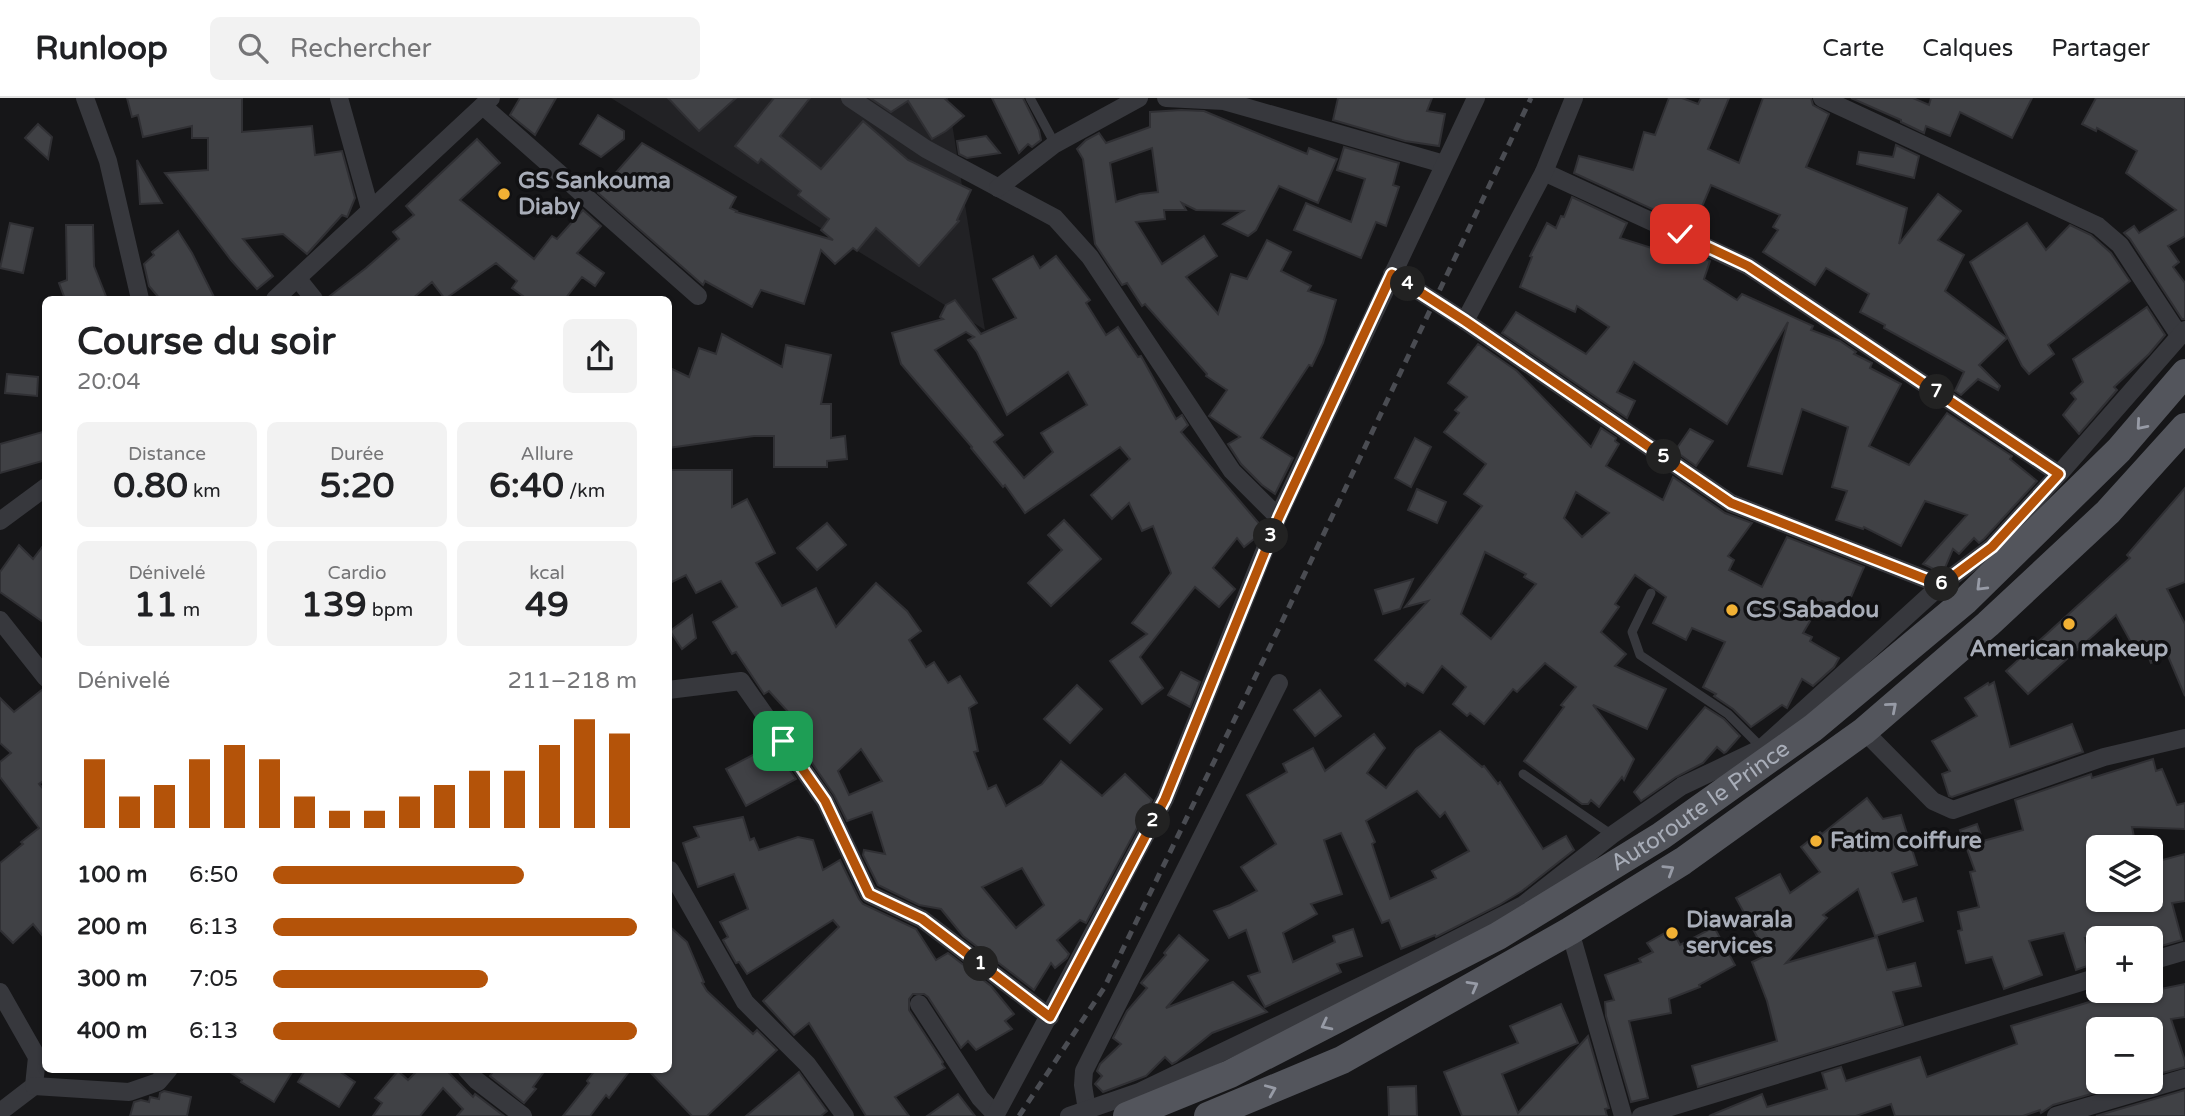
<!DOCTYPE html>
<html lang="fr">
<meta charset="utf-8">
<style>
body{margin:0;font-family:"Varela Round",sans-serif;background:#f2f2f2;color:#202124;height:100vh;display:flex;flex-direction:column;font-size:26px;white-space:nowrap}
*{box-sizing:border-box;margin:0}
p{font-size:23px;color:#757577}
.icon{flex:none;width:38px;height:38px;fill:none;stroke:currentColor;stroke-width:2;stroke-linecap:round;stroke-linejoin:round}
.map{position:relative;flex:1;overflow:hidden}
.details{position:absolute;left:42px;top:198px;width:630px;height:777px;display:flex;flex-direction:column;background:#fff;border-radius:10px;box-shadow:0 2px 5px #0004}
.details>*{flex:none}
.fabs{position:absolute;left:2086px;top:737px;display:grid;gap:14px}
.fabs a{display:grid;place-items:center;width:77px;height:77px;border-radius:10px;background:#fff;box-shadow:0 2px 5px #0004;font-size:35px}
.pin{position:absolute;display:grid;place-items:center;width:60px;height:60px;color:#fff;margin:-30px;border-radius:14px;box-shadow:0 4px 10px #0006}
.km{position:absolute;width:35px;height:35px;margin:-18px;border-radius:50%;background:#222;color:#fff;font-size:19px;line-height:35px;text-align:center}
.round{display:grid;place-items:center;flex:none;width:74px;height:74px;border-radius:10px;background:#f2f2f2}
.headline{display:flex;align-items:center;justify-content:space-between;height:119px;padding:0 35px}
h1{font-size:38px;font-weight:700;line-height:52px}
.stats{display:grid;grid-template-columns:repeat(3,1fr);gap:10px;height:119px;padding:7px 35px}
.stats div{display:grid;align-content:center;border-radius:10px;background:#f2f2f2;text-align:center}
.stats b{font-size:35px;font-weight:700}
.stats small{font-size:19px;font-weight:400}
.stats p{font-size:19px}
.chart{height:196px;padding:14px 35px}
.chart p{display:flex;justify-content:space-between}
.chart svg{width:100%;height:126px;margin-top:7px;stroke:#b45309;stroke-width:6}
ul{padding:0 35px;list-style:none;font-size:23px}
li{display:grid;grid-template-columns:112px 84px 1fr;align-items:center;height:52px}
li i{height:18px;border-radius:9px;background:#b45309}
header{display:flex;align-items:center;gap:42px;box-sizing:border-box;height:98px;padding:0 35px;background:#fff;border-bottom:2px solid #e0e0e0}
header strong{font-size:33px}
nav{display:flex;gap:38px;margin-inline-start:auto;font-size:24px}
.search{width:490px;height:63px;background:#f2f2f2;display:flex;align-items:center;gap:18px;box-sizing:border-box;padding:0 24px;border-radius:10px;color:#757577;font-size:26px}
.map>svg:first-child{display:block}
.built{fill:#222225}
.building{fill:#404145;stroke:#303034;stroke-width:2;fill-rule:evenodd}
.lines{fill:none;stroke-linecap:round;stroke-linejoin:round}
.service{stroke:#37383d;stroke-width:9}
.minor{stroke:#37383d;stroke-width:18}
.primary{stroke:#53555c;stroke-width:28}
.rail{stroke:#4a4c52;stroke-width:5;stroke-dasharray:9 7;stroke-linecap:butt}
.oneway{stroke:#979ba6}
.route-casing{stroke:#fff;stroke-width:14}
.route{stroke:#b45309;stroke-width:9}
.poi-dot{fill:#f2b134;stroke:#111113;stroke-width:2.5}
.labels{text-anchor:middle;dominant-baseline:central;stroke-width:7;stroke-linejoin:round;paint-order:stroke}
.poi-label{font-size:23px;font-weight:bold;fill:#a8adb8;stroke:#111113;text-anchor:start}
.street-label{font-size:23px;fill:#a8adb8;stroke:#111113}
</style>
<header>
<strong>Runloop</strong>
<div class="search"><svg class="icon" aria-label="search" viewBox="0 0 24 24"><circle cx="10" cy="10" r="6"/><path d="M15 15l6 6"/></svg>Rechercher</div>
<nav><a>Carte</a><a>Calques</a><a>Partager</a></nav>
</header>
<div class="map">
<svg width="2185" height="1018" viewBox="0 0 2185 1018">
<rect width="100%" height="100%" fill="#161618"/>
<path class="built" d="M611,0H948L985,232Z"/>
<g class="building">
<path d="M127,0H242V34L312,28L315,57L342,53L355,100L348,117L347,119L342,117L307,156L283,136L243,141L273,178L257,191L231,162L165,75L208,72V40H192V28L143,39L138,17L132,19Z"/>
<path d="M520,0H556L535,37L510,17Z"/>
<path d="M668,0H736L699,33Z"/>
<path d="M774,0H810L780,38L821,71L863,23L908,62L971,92L957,122L959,123L919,168L876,130L857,153L853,150L835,166L821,152L804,206L761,192L752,209L705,183L703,187L598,95L642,45L736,99L730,110L737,113L736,114L833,142L821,132L829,121L798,97L801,93L761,61L758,65L735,48Z"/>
<path d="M870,0H944L964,18L946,33L932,41L908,3L891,14Z"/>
<path d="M992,0H1023L1039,32L1041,42L1032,49L1028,46L1019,55Z"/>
<path d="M1338,0H1432L1427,13L1445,16L1439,48L1405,43L1333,22Z"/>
<path d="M1669,0H1682L1698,6L1701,0H1729L1708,51L1739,65L1763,0H1811L1813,7L1829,16L1806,69L1907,110L1899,146L1938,96L1961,113L1938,142L1964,157L1945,193L2007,240L1979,267L2000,288L1998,292L1978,281L1961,297L1955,293L1964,274L1884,230L1885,227L1860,214L1869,196L1826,170L1815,187L1763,154L1778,132L1773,129L1780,117L1711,87L1693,130L1574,75L1579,58L1633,72L1644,34L1655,37Z"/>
<path d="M1851,0H1913L1929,7L1931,0H2032L2012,40L1960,14L1950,38L1926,28L1924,35L1901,24V22Z"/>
<path d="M2096,0H2185V138L2168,148L2179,164L2173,169L2185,185V221H2182L2130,141L2124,135L2134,128L2139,135L2176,112L2126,75L2137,53L2097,30L2096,33L2082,26Z"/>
<path d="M1181,12L1204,13L1307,56L1309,50L1337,61L1318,105L1279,88L1256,132L1248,138L1223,126L1243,113L1196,112L1182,105L1186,112H1164L1165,121L1136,124L1162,166L1204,138L1217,158L1186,179L1218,216L1231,176L1247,181L1267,142L1291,154L1281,173L1311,188L1308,193L1336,202L1323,245L1312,268L1309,267L1261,340L1293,360L1275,396L1262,387L1241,366L1228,346L1240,339L1209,318L1227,292L1206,278L1207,276L1145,206L1142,208L1127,185L1122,187L1095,146L1083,61L1077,51L1086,42L1099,35L1106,45L1150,29V14ZM1152,50L1158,94L1140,96L1116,104L1110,65Z"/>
<path d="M598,17L624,33V41L601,59L580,46Z"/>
<path d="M38,26L52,39L48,61L25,40Z"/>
<path d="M986,38L1000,55L967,60L959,56L957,43Z"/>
<path d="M477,41L500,65L460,102L534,161L552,138L557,141L583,112L601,128L577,155L604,175L595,188L582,179L565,201H527L512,190L517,183L496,165L445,201L432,184L412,201H326L366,170L399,141L393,134L414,117L406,108Z"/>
<path d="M1896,47L1919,58L1914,80L1857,66L1859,54L1893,59Z"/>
<path d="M1344,49L1399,65L1393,87L1399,89L1386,128L1376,124L1361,160L1294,132L1306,105L1351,124L1365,81L1337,72Z"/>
<path d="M137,62L162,105L140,106Z"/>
<path d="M1572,99L1627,125L1620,140L1661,153L1666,143L1710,163L1704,181L1737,202L1742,196L1813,228L1811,232L1840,243L1856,254L1854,256L1872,265L1870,270L1901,286L1869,348L1909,367L1947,315L2012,358L2010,361L2037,383L1984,441L1979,445L1974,440L1959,456L1953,451L1945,470L1940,474L1923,466L1967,417L1925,403L1901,448L1864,429L1863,431L1836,422L1847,393L1832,389L1848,329L1802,311L1782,376L1748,368L1788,224L1727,326L1634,264L1617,294L1635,303L1627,320L1502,235L1516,214L1586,256L1609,229L1577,208L1575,214L1520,189L1532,159L1530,158L1547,125L1556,130L1561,118L1564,119Z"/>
<path d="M10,125L33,130L23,175L0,170Z"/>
<path d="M2027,125L2046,152L2070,127L2091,137L2111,155L2130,183L2048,247L2054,256L2029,276L2022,268L1970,164Z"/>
<path d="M66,127H93L94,168L107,201H65L59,185L67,182Z"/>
<path d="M178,133L192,155L215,201H160L149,188L144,166L154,157L152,154Z"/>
<path d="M1033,158L1040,170L1056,158L1090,202L1086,205L1106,237L1118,229L1138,259L1141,258L1176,321L1182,317L1188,327L1181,334L1262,429L1259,437L1244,449L1237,440L1213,470L1235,491L1219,509L1195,489L1140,559L1163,590L1142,606L1110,563L1147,536L1132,525L1171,475L1153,428L1142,433L1129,405L1112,421L1091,397L1130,361L1120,349L1025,415L1005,387L1003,389L971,350L972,349L901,266L892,235L943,221L940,219L946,207L955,202L981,236L1016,220L993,181ZM966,234L974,239L968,242L977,254L1007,317L1068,274L1087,307L1041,335L1053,354L1024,380L994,344L1003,337L935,252Z"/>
<path d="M2147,209L2165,237L2149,256L2114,289L2117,292L2079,336L2063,317L2076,301L2071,295L2083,284L2073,261Z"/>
<path d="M722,236L782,269L786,247L831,257L821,306H831V340L845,338L847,361L827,363V369H774V338H754L668,350V269L689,279L699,250L716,256Z"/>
<path d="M1478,246L1517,273L1591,349L1601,330L1616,340L1615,343L1619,346L1606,368L1663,402L1673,379L1725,415L1752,425L1728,458L1734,462L1729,472L1762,489L1787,439L1864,469L1845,513L1822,503L1803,535L1812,539L1810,543L1839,560L1834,569L1813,588L1802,581L1787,610L1782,607L1751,629L1733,611L1714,598L1716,596L1703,589L1725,544L1692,530L1686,542L1653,525L1666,499L1635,477L1615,506L1619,509L1601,534L1626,556L1615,568L1666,591L1647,631L1593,607L1634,661L1624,682L1622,679L1599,709L1591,702L1588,706H1582L1524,663L1564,609L1561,607L1576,589L1545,565L1517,594L1513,591L1484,626L1470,615L1467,618L1453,606L1466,589L1442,568L1423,595L1407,585L1405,588L1375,562L1428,503L1405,509L1482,408L1464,396L1486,366L1444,334L1459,315L1455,312L1467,299L1448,285ZM1576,394L1609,415L1582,439L1564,420ZM1485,454L1526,476L1524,479L1536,486L1491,541L1461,516Z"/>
<path d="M7,276L38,279L37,298L5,295Z"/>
<path d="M1690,331L1713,343L1696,368L1675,353Z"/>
<path d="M46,333V362L0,375V346Z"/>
<path d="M1415,340L1431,349L1411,389L1395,380Z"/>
<path d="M668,372H732V409L747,401L775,455L756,465L782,508L816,490L836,529L876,485L907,513L921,533L909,542L926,569L934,564L948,585L960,578L977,605L969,610L978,653L974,654L988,691L996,687L1006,708L1042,686L1061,663L1102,698L1125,676L1152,702L1086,825L1080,822L1057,842L1069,856L1067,860L1055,870L1051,865L1034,892L963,838L941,811L919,807L878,787L863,757L864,752L885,756L872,714L847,723L834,697L792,636L803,630L769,593L764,596L736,554L732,556L713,524L737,509L721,483L696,495L686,477L668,486ZM861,651L882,683L849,697L838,673ZM1022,770L1044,807L1016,830L982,789Z"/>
<path d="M2185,390V484L2167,491L2185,526V598L2168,558L2151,565L2142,543L2133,548L2116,517L2028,596L2006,573L2130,460L2127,457Z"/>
<path d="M1417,391L1446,404L1437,425L1408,412Z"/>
<path d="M1064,422L1101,461L1051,508L1028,485L1062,452L1048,437Z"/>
<path d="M827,425L846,447L817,472L797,450Z"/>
<path d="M46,444V526L0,494V474L19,447L33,461Z"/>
<path d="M1413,481L1400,511L1383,516L1375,492Z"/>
<path d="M692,517L696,540L682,551L670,533Z"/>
<path d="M1181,574L1200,584L1190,609L1168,597Z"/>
<path d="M1994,584L2010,649L2072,626L2083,654L1952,699L1949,698L1942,676L1950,673L1932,643L1977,618L1965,600L1988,585L1989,587Z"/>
<path d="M1077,587L1102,611L1070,645L1044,621Z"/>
<path d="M43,591H46V681L39,686L46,694V842L33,826L13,845L0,832V765L23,746L21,744L39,730L0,679V664L11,655L0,645V600L14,614Z"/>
<path d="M1320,592L1341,618L1315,638L1294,612Z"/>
<path d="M1705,609L1724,621L1740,638L1726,654L1724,655L1717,649L1703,665L1676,679L1641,703L1634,694Z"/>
<path d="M1440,633L1482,669L1484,668L1498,686L1500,684L1543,751L1566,738L1574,752L1522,793L1499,807L1436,839L1435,837L1401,851L1389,822L1382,825L1341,735L1324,742L1342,796L1311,806L1317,816L1283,835L1293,864L1335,844L1333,838L1353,831L1362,858L1337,866L1341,874L1265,909L1248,878L1260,874L1246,832L1229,840L1214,813L1230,807L1257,793L1241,769L1276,746L1247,697L1287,674L1283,666L1313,650L1325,673L1374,636L1385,650L1367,675L1386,690L1416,651ZM1417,693L1440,719L1445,714L1469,753L1432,773L1436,780L1390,801L1372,746L1375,744L1366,723Z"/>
<path d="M772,647L796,681L746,708L726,671Z"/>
<path d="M2153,661L2156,673L2162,671L2177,707L2185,705V731L2132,729L2136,749H2098V810L2126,802H2151V765L2185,756V803L2172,805L2182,842L2151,851V840H2085L2093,866L2076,872L2064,835L2029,843L2042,877L2004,891L1992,859L1966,865L1958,833L1962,832L1958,814L1979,809L1970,774L1975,773L1960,732L1977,726L1983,743L2023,732L2015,702L2091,676L2092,680Z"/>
<path d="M1867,700L1883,721L1901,717L1917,767L1892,775L1903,804L1916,800L1923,823L1875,838L1858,791L1823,817L1827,820L1786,865L1877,839L1887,872L1915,865L1921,888L1893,894L1903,927L1698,989L1692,968L1777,943L1767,903L1752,864L1767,857L1736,800L1780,776L1790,795L1820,774L1801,749L1820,734L1822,736Z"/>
<path d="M743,719L750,742L754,740L759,752L798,739L813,742L823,772L840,762L859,801L863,806L916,831L936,862L948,855L991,888L1014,916L1005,923L1012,931L976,952L968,943L961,950L928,899L924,896H913L909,901V912L943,964L942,966L945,970L895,999L909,1018H866L809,925L794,937L763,903L839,829L833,822L747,876L739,864L736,865L723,842L728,839L720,824L748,811L734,776L698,789L683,745L699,739L694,729Z"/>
<path d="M668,827L687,844L704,884L702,885L707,893L753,936L757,932L777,952L707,1018H692L647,971H668Z"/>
<path d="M1714,829L1735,867L1699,887L1700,889L1669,901L1671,915L1629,923L1648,1000L1631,1004L1606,918L1605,904L1614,902L1605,877L1641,864L1639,861L1653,854L1647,845L1672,831L1680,847Z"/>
<path d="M1179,837L1208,862L1166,910L1233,884L1267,914L1212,935L1176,964L1172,966L1165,959L1146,978L1103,994L1095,986L1102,978L1097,973L1100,966L1121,946L1113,940L1127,913L1147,890L1141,885L1166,857L1164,855Z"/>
<path d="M2185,886V919L2171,921L2185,963V969L2151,978V931H2098V984H2133L2053,1007L2041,1015L2040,1012L2023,1018H1895L1891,1006L1856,1018H1709L1762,996L1767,1009L1827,991L1822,975L1841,969L1846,983L1920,959L1927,979L2017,946L2011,928L2099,901L2096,892H2156Z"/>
<path d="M1561,906L1578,945L1502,976L1518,1015L1588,938L1609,1010L1605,1011L1607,1018H1462L1444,974L1518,945L1510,928Z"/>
<path d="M225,971H294L274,1004L241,984L242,982Z"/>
<path d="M306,971H336L355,984L339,1009L298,984Z"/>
<path d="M419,971H445L473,999L475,996L504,1018H457L463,1011L443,990L420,1018H373L382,1005L375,1000L398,973L408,982Z"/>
<path d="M495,971H546L533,989L536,991L524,1005L490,978Z"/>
<path d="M596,971H631L609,1000L606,997L590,1018H563L589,985L587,983Z"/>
<path d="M799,974L827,1013L821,1018H746Z"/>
<path d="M1416,988L1417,1018H1389L1388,989Z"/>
<path d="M2185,992V1018H2096Z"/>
<path d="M164,993L191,999L187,1018H130L134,1004L141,1002L149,1004L150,999L159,1001L160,995Z"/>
<path d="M958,996L975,1018H927Z"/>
</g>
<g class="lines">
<g class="service">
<path d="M1030,0L1055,46"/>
<path d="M1651,495L1632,534L1640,557L1728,616L1762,650"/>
<path d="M1523,676L1612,737"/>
</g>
<g class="minor">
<path d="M85,0L108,63L140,201"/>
<path d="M339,0L370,111"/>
<path d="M850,0L926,51L1055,120L1090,159L1232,373L1278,419"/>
<path d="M1166,0L1224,3L1444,66"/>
<path d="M1822,0L2098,128L2120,147L2179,237"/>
<path d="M483,8L698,198"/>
<path d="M1544,74L1748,168L2059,376"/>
<path d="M998,90L1055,46L1139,0"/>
<path d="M1392,176L1465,223L1731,405L1941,487"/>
<path d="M298,181L314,201"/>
<path d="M275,201L491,0"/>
<path d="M1465,223L1544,74L1574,0"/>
<path d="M0,423L46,389"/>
<path d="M0,522L46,580"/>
<path d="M668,592L741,583L825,703L869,796L922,821L1050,919"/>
<path d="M1864,633L1933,703L1953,712L2104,659L2185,640"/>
<path d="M670,772L745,904L807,966L845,1018"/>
<path d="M1570,833L1623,1018"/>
<path d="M2151,863L2185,853"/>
<path d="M0,894L37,959L34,988L0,1014"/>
<path d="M919,906L980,1000L996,1017"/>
<path d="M466,971L476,982L523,1018"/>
<path d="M34,988L129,994L158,984L169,971"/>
<path d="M1087,1012L1083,987L1084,973L1279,585"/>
<path d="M995,1018L1165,701L1278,419L1476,0"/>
<path d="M1069,1018L1139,994L1423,858L1523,807L1612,737L1682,688L1762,650L1941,487L1992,449L2059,376L2185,232"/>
<path d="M1641,1018L2098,879"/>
<path d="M2056,1018L2185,980"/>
</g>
<g class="primary">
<path id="s1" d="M1127,1018L1230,976L1498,838L1661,738L1813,630L1965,503L2119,352L2185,275"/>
<path d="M1208,1018L1342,962L1570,833L1683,763L1864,633L1988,526L2108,414L2185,329"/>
</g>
<path class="rail" d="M1019,1018L1104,890L1279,530L1531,0"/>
</g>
<defs><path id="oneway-chevron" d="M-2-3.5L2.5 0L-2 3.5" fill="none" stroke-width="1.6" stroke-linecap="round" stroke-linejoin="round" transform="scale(1.75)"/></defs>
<g class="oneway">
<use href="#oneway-chevron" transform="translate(2141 327) rotate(131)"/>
<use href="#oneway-chevron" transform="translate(1981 488) rotate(135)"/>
<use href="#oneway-chevron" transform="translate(1892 609) rotate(-41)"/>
<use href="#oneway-chevron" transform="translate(1669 772) rotate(-32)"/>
<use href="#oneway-chevron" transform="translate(1473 888) rotate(-29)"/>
<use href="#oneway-chevron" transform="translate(1326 927) rotate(153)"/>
<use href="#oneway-chevron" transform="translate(1271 992) rotate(-23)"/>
</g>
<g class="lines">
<g class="route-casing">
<path id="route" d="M783,643L825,703L869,796L922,821L1050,919L1165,701L1279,419L1392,176L1465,223L1731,405L1941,487L1992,449L2059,376L1748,168L1680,136"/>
</g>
<use href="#route" class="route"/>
</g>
<g class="poi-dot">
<circle cx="504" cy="96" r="7"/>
<circle cx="1732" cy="512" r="7"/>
<circle cx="2069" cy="526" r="7"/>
<circle cx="1816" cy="743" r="7"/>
<circle cx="1672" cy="835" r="7"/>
</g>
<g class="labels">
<g class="poi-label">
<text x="518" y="83">GS Sankouma<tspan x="518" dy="26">Diaby</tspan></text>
<text x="1746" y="512">CS Sabadou</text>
<text x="2069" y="551" text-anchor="middle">American makeup</text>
<text x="1830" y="743">Fatim coiffure</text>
<text x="1686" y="822">Diawarala<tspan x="1686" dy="26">services</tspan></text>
</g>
<g class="street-label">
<text stroke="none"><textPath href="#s1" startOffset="653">Autoroute le Prince</textPath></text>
</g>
</g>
</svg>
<div class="fabs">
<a><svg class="icon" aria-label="layers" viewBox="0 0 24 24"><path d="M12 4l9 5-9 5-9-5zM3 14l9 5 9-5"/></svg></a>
<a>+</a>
<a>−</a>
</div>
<div class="pin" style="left:783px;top:643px;background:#1e9e55"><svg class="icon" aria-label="arrive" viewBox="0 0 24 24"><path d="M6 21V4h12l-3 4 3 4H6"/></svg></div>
<div class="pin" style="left:1680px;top:136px;background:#d93025"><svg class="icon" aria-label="check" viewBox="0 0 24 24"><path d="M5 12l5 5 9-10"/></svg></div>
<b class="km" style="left:981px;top:866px">1</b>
<b class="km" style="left:1153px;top:723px">2</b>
<b class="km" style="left:1271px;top:438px">3</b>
<b class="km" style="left:1408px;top:186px">4</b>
<b class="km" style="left:1664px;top:359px">5</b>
<b class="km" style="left:1942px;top:486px">6</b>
<b class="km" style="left:1937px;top:294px">7</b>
<section class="details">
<div class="headline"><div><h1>Course du soir</h1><p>20:04</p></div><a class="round"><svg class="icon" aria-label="share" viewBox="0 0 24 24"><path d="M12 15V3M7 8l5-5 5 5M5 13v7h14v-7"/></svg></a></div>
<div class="stats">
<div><p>Distance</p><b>0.80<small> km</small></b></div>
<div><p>Durée</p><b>5:20</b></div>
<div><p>Allure</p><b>6:40<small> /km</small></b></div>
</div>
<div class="stats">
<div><p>Dénivelé</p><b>11<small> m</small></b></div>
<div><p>Cardio</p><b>139<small> bpm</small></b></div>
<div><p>kcal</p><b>49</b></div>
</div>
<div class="chart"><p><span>Dénivelé</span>211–218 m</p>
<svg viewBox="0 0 160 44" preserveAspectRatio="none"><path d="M5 44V20M15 44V33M25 44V29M35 44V20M45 44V15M55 44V20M65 44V33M75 44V38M85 44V38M95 44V33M105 44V29M115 44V24M125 44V24M135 44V15M145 44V6M155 44V11"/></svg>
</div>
<ul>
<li><b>100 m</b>6:50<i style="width:69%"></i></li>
<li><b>200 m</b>6:13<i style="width:100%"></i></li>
<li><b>300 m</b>7:05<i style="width:59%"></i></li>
<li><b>400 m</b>6:13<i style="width:100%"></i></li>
</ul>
</section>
</div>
